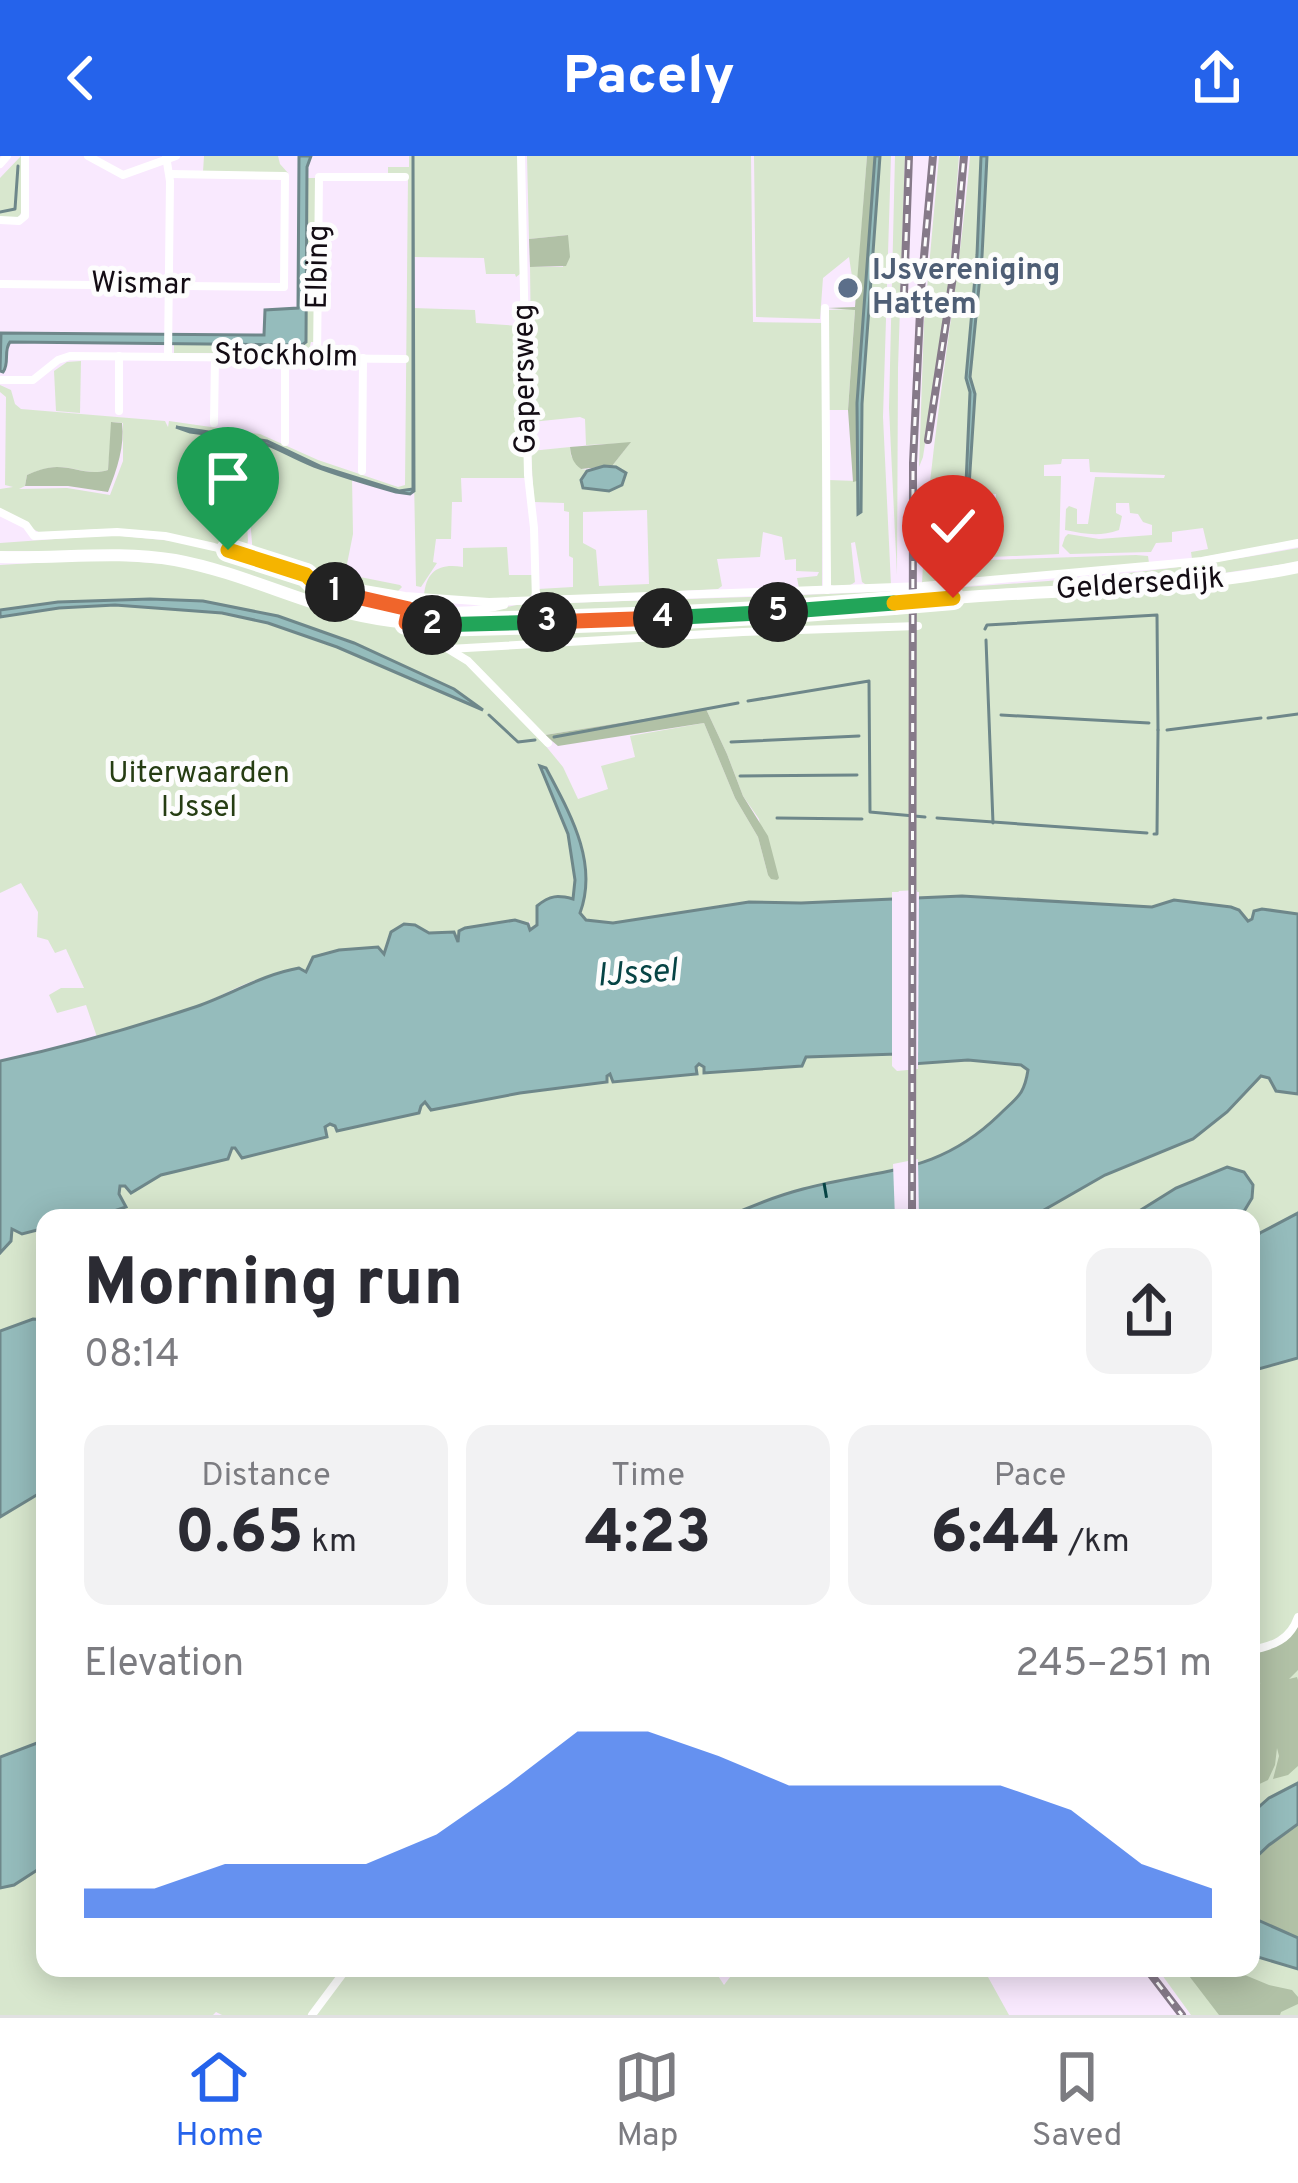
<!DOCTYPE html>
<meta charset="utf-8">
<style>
body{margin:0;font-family:Overpass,sans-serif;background:#f2f2f3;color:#2b2b33;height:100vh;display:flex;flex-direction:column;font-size:45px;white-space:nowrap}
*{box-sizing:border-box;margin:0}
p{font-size:39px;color:#7c7c81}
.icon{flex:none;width:66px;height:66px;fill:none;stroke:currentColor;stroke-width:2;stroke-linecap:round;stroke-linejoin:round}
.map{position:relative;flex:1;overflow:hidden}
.drawer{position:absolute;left:36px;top:1053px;width:1224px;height:768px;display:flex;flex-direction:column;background:#fff;border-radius:24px;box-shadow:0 6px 30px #0003}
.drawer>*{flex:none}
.pin{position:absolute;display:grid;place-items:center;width:102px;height:102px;color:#fff;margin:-123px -51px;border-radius:50% 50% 50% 0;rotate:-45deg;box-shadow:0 0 12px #0007}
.pin .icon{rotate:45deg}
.km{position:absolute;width:60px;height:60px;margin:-30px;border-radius:50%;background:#222;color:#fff;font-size:33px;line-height:60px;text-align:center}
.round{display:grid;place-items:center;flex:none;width:126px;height:126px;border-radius:24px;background:#f2f2f3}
.summary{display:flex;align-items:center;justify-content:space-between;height:204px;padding:0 48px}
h1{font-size:66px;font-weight:800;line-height:90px}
.stats{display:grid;grid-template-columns:repeat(3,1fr);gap:18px;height:204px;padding:12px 48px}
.stats div{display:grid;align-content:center;border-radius:24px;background:#f2f2f3;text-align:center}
.stats b{font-size:60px;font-weight:800}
.stats small{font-size:33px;font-weight:400}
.stats p{font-size:33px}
.chart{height:336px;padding:24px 48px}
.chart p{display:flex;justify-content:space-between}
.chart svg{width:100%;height:216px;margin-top:12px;fill:#2563eb;opacity:.7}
header{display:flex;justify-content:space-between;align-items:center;height:156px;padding:0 48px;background:#2563eb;color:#fff;font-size:54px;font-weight:800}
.dock{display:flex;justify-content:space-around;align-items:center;height:168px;border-top:3px solid #e1e1e2;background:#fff;font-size:33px;color:#7c7c81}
.dock a{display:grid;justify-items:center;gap:6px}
.dock .selected{color:#2563eb}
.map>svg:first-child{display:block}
.green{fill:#d8e7ce;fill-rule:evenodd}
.forest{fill:#b1c1a6}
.water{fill:#95bcbc;stroke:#6e878a;stroke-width:3}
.pier{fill:#f9e9fe}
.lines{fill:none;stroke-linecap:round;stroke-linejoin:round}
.stream{stroke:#6e878a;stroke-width:3}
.ferry{stroke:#064445;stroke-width:3;stroke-dasharray:15 12;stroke-linecap:butt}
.minor{stroke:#fff;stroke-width:8}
.secondary{stroke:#fff;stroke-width:12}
.rail-casing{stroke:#867a89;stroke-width:8}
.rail{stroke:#fdfdfd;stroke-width:3;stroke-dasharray:9;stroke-linecap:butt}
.split-1-casing{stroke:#fff;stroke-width:24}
.split-2-casing{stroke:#fff;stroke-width:24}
.split-3-casing{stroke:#fff;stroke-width:24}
.split-4-casing{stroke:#fff;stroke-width:24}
.split-5-casing{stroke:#fff;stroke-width:24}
.split-6-casing{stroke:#fff;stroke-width:24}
.split-7-casing{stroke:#fff;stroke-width:24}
.split-1{stroke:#f5b400;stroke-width:15}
.split-2{stroke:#f0652b;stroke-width:15}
.split-3{stroke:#22a559;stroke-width:15}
.split-4{stroke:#f0652b;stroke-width:15}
.split-5{stroke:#22a559;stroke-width:15}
.split-6{stroke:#22a559;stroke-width:15}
.split-7{stroke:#f5b400;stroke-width:15}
.service-dot{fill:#5c6f8a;stroke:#fdfdfd;stroke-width:4.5}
.labels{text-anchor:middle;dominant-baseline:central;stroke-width:10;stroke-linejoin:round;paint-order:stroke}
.street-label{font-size:30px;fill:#130c14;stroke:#fdfdfd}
.service-label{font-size:30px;font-weight:bold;fill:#4e5e75;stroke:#fdfdfd;text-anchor:start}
.park-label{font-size:30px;fill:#263d13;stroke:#fdfdfd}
.water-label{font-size:33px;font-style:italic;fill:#064445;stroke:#fdfdfd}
</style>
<header><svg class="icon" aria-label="back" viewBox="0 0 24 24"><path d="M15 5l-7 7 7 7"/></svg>Pacely<svg class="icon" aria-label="share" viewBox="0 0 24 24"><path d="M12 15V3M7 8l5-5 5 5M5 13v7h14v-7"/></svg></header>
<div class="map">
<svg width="1298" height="1859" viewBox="0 0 1298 1859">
<rect width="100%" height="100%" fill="#f9e9fe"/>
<g class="green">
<path d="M21,0L22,54L19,62L14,64L13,61H0V22Z"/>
<path d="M204,0H278L280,8L288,17L203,16Z"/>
<path d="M409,0H519L520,118L516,121L515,118H486L484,102L413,101V152L475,154L476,167L521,170L525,322H461L462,346H452L451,383H436L433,406L437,407L421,431L416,430L414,323L412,334L404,336L352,321L353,378L345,418L400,429L402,431L397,436L334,424L253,399L248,338L252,331L267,329L269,288L272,287L244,280L222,278L226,294L224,282L229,281L230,300L245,298L244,323L248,384L247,391L242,396C194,381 149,373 99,373C85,373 53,379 41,377C35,375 10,357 0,353V333L13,331L5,329L6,241L0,236V229L11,234L15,248L21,253L165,265L168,271L169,265L260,278L318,304L398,331L405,329L408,19L388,18V11H409ZM112,266L123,267V305L110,339L67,332L19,333L25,330L27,319C37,315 47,311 57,311C76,311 89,320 108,314Z"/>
<path d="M527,0H751L753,166L823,167L822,430L799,432L797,422L817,420L819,416L796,415V403L785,404L782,381L763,376L760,401L717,403L722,430L718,433L544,442L538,433L573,431V402L569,400V356L564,355V347L534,346L531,295L570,291L571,300L581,313L588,314L583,319V332L609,335L621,313L612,310L630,287L586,289L585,263L580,261L532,266L530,111H563L568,79L529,83ZM647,354L649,428L599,430L596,394L583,387V356Z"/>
<path d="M754,0H867L856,146L849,101L823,122L820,163L756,161Z"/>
<path d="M880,0H891L883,261L891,429L868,430L862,426L855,386L851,387L855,426C848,432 838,432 831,429L828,324L857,325V356H861L862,248Z"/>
<path d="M895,0H905L898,212L897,419L889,252Z"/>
<path d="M939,0H959L950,118L923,301L919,311L924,166Z"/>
<path d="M970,0H981L977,99L966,225L970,236L966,327L969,330L975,238L970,221L982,100L987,0H1298V384L1192,403L1191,396L1208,393L1203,372L1172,376V386L1156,387L1151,396L1070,398L1062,390L1065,381L1068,378L1099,383L1152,379V369L1143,366L1138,358L1130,357L1129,347H1116V357L1122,360L1119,374C1099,381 1085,378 1065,374L1066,353L1069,350L1077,353V368H1088L1095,321L1164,322L1165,319L1090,316L1089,303H1062L1061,308L1044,309V320H1061L1059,398L991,401L983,399L980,385H995L996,383V338L973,337V347L976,348L973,371L978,399L988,404L1136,399L1148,400L1149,407L922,427C929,283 958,143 970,0Z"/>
<path d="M307,22H316L315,186H311L310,190L315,191L313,197H174V188L302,189L306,186Z"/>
<path d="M855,153L848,254H828L827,154Z"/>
<path d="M81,205L80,257L56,255L54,215L67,206Z"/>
<path d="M112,379L183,386L223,396L295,419L319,431L401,456L404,461L364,457L145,395H0V387Z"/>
<path d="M507,391L509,419H532L533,435L530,441L483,443L424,440C426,414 440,407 463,411V392Z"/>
<path d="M1298,392V406L1177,424L579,461L412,464L413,460L419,457L491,454L517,449C777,438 1041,440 1298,392Z"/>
<path d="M100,403L179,409L402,471L404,478L416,480L413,476H449L1298,415V758L1262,753L1254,755L1252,767L1158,751L1036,743L918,742L917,734L899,735L895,742L801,747L749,746L613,767L586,764L580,757C593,721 582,681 564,647C571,678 578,709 574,741L538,773L530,774V765L528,768L515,764L465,772L461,774L463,786L454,787L404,768L391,777L389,803L382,805L377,791L339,794L313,801L305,816C267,812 232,836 197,850C165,863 130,870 97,881L86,849L57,857L49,839L61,832H84L66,793L55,797L48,784L37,781L38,756L21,727L0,737V409ZM706,553L727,598L743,640L759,663L768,719L758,681L735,642L704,567L630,580L635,601L601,610L608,633L578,643L563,611L540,583L545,579Z"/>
<path d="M919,897L1298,916V1859H1191L1157,1812H1251V1062H920L919,1009L893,1014L895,1062H45V1812H344L309,1859H222L216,1856L213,1859H0V1077C41,1059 83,1037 126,1023C381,941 652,901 919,897Z"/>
<path d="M350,1812H713L724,1829L737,1812H983L1009,1859H315Z"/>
</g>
<g class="forest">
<path d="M867,0H875L857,247V325L853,326L848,254L855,154L827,152L855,151Z"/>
<path d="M568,79L570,101L566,110L530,111L529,83Z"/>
<path d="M111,266L122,267C125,289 117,314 108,336L68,330H25L27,319C36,315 46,311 57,311C75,311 89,320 108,314Z"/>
<path d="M631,286L612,310L581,313C573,307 571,301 570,291Z"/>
<path d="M706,553L727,598L743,640L768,680L779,722L777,724L771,723L768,719L758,681L735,642L704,567L558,590L545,579Z"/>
<path d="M1298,1468V1514L1289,1523L1297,1521L1298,1524V1610L1288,1619L1273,1623L1279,1600L1277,1592L1275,1609L1268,1624L1251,1632V1530L1261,1527L1251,1526V1496L1265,1493Z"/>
<path d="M1298,1668V1782L1251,1761V1706L1269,1689Z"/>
<path d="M1183,1812H1228L1269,1829L1292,1834L1298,1841V1848L1281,1856L1280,1859H1219Z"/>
</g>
<g class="water">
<path d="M299,0H311L307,11L306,186L302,189L10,186C3,195 10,207 3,216L0,215L1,177L264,179L265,154L298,152Z"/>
<path d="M413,0L414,335L410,338L396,336C368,328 341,320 314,310C279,296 265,281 224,281L227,306L222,316L224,306L221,280L190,276L176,271L267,285L322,311L399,335L413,333Z"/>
<path d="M875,0H880L862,248L861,356L858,358L857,247Z"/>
<path d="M981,0H987L982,100L970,221L975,238L969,330L966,328L970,236L966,222L977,99Z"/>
<path d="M604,310L616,311L626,317L622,329L609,335L583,332L581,324L587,315Z"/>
<path d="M150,443L203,445L278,460L354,487L454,533L483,554L337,491L268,467L222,457L115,449L59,452L0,461V454L58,446Z"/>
<path d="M540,610L546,612C569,656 599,706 580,757L586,764L613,767L749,746L801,747L962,740L1152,751L1174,744L1231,751L1239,754L1248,765L1252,763L1254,755L1262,753L1298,758V938L1276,935L1269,922L1261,920L1227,956L1193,983L1105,1019L1030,1062H725C751,1050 776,1040 803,1033C881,1012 936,1020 999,959C1017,941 1024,940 1028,914L1021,909L968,904L898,909L897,898L806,901L802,910L704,917V911L699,908L696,911L697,918L613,926L610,918L607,920V926L520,937L431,954L425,946L421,950L419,957L337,975L335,970L330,968L325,971L327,981L242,1002L235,992H232L228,1003L161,1019L131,1037L125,1030H120L119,1038L126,1051L93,1062H45V1072L22,1078L12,1073L11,1085L0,1097V905C65,891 129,873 192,852C229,840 260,819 299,812L306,816L313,801L339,794L378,791L384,798L391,776L404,768L415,769L429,777L454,776L458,786L459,775L465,772L515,764L528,768L530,774L537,769V750C550,739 558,739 573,743L575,724L568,678Z"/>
<path d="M1227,1011L1244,1016L1253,1029L1252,1042L1240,1062H1128L1176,1032Z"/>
<path d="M1298,1057V1202L1251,1215V1087L1260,1077Z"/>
<path d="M33,1163L45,1164V1334L0,1361V1175Z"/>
<path d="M45,1584V1709L14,1729L0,1732V1601Z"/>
<path d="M1298,1627V1668L1269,1689L1251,1706V1658L1269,1642Z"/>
<path d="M1251,1761L1298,1782V1813L1251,1799Z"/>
</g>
<g class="pier">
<path d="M892,736H919L918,913L897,915L892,910Z"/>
<path d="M918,1003L919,1062H895L893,1008Z"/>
</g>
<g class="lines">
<g class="stream">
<path d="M0,56L15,53L18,10"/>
<path d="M985,473L987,469L1157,459L1158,574"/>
<path d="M986,484L993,667"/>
<path d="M748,545L869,525L870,656L925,661"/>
<path d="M489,559L518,586L535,584"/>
<path d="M1001,559L1149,567"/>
<path d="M1268,562L1298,558"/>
<path d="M1167,574L1261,562"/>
<path d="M554,581L738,547"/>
<path d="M731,586L859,580"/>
<path d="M740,620L857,619"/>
<path d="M777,662L862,663"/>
<path d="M937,662L1147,677"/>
<path d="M1154,678H1157L1158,574"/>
</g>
<path class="ferry" d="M824,1027L830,1062"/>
<g class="minor">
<path d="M88,0L123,19L176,0"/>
<path d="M166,0L170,25L168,200"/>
<path d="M521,0L528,319L534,372L536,445"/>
<path d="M0,8L7,0"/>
<path d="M0,64L19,65L25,60V0"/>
<path d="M0,128L284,131L285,20L170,18"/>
<path d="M825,152L827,434"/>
<path d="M317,202L319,21H405"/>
<path d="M0,224H33L58,204L70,200L405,203"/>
<path d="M119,255V200"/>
<path d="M214,267L215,201"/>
<path d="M285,286V201"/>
<path d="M362,315L363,202"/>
<path d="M0,356L26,369L34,380L117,376L165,380L214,391L347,430L405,440L489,446L923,430L1202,405L1298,387"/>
<path d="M309,422C348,454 456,462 504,449"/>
<path d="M407,464L408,479L445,491L468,505L548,587"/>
<path d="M449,493L743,476L918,470"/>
<path d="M1251,1494C1273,1490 1290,1484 1298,1461"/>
<path d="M312,1859L347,1812"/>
</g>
<path class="secondary" d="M0,401C59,403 116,394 175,404C229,414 280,437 333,453C372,464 411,469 451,469C628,466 804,453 980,440C1086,433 1193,433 1298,411"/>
<g class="rail-casing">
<g id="rail">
<path d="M904,139L909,0"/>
<path d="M928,284L954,114L964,0"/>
<path d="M912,1062L913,307L921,134L933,0"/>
<path d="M1146,1812L1182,1859"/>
</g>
</g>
<use href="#rail" class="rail"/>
</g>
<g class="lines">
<g class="split-1-casing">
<path id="split-1" d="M228,394L306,419L314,427L335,436"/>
</g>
<g class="split-2-casing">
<path id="split-2" d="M335,436L409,453L406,467L432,469"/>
</g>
<g class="split-3-casing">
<path id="split-3" d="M432,469L547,466"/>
</g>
<g class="split-4-casing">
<path id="split-4" d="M547,466L663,462"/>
</g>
<g class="split-5-casing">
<path id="split-5" d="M663,462L778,456"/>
</g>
<g class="split-6-casing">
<path id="split-6" d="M778,456L894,447"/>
</g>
<g class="split-7-casing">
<path id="split-7" d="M894,447L953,442"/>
</g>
<use href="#split-1" class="split-1"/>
<use href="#split-2" class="split-2"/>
<use href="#split-3" class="split-3"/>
<use href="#split-4" class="split-4"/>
<use href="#split-5" class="split-5"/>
<use href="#split-6" class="split-6"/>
<use href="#split-7" class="split-7"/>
</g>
<circle class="service-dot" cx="848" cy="132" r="12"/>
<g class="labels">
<g class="street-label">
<text transform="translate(319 111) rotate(-89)">Elbing</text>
<text transform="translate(141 129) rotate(1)">Wismar</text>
<text transform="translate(286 201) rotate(1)">Stockholm</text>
<text transform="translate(526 223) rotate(-91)">Gapersweg</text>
<text transform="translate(1140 429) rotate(-4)">Geldersedijk</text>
</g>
<g class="service-label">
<text x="872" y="115">IJsvereniging<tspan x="872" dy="34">Hattem</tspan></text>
</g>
<g class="park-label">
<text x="199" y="618">Uiterwaarden<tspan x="199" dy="34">IJssel</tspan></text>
</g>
<g class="water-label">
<text transform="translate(637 819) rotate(-4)">IJssel</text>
</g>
</g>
</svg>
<div class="pin" style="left:228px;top:394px;background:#1e9e55"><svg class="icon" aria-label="arrive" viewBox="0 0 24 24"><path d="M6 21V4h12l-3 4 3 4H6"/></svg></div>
<div class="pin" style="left:953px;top:442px;background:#d93025"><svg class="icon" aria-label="check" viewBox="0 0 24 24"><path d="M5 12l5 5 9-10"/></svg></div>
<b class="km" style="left:335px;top:436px">1</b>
<b class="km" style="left:432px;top:469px">2</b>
<b class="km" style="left:547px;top:466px">3</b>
<b class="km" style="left:663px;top:462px">4</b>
<b class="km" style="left:778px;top:456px">5</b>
<section class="drawer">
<div class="summary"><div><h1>Morning run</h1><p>08:14</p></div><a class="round"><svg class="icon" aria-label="share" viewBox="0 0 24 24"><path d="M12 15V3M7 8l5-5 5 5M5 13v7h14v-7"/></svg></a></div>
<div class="stats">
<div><p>Distance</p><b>0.65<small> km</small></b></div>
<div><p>Time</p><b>4:23</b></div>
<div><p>Pace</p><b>6:44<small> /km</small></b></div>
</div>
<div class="chart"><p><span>Elevation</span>245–251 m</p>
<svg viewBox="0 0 160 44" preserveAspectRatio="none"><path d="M0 44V38L10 38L20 33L30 33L40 33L50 27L60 17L70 6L80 6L90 11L100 17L110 17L120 17L130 17L140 22L150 33L160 38V44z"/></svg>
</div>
</section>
</div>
<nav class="dock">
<a class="selected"><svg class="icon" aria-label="home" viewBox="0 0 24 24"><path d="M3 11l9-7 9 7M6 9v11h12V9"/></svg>Home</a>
<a><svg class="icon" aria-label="map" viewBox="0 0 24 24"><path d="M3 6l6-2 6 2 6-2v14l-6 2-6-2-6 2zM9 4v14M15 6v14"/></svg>Map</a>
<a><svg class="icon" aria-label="saved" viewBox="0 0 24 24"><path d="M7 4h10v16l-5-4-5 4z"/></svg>Saved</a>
</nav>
